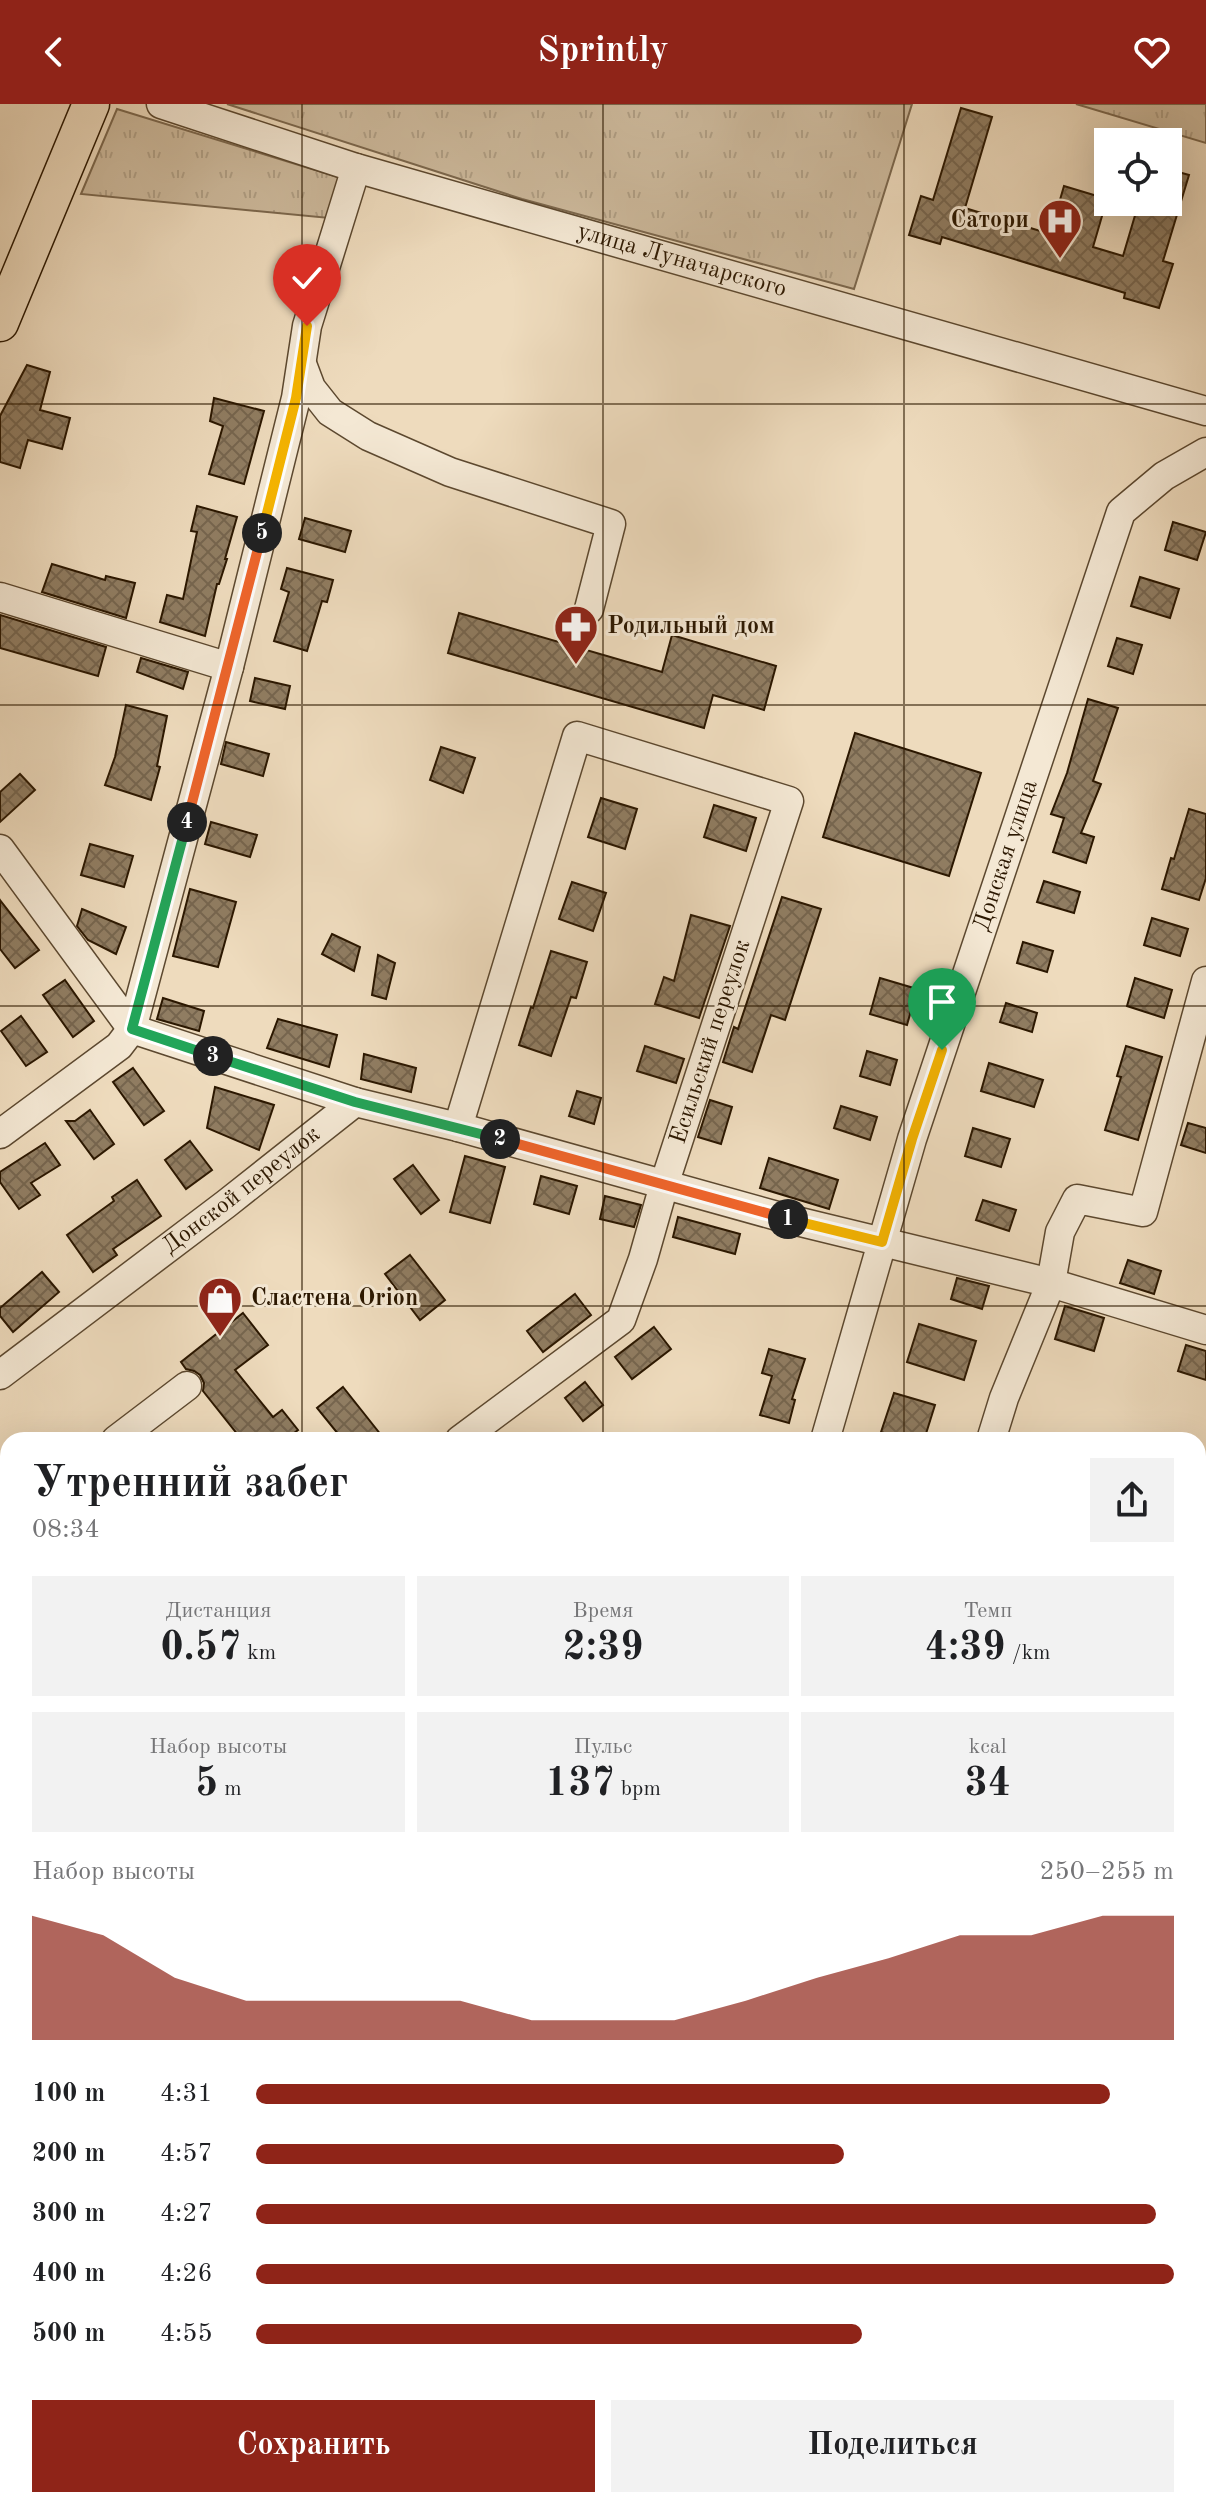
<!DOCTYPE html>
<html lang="ru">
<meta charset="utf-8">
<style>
body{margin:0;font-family:"Old Standard TT",serif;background:#f2f2f2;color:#202124;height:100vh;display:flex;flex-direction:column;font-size:30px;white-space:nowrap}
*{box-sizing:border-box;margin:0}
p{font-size:26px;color:#757577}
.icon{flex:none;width:44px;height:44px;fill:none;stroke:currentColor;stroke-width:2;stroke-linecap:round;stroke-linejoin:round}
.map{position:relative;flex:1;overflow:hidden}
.side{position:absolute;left:0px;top:1328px;width:1206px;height:1076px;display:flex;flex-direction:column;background:#fff;border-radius:24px 24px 0 0;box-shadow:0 8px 32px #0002}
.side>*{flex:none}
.tools{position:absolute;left:1094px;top:24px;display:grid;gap:16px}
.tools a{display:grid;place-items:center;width:88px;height:88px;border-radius:0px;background:#fff;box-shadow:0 8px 32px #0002;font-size:40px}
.pin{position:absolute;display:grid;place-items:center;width:68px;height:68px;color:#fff;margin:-82px -34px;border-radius:50% 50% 50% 0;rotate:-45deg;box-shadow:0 0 8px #0007}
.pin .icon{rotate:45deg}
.km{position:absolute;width:40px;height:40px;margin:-20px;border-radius:50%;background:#222;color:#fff;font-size:22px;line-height:40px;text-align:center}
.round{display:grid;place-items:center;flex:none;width:84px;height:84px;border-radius:0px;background:#f2f2f2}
.headline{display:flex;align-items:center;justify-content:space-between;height:136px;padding:0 32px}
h1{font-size:44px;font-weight:700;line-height:60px}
.figures{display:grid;grid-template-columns:repeat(3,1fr);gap:12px;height:136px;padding:8px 32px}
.figures div{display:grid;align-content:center;border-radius:0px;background:#f2f2f2;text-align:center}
.figures b{font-size:40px;font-weight:700}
.figures small{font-size:22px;font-weight:400}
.figures p{font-size:22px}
.chart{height:224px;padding:16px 32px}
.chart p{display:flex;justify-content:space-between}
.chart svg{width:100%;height:144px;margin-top:8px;fill:#8f2418;opacity:.7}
.primary-button{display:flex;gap:16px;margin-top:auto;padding:16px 32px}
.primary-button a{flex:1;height:92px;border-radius:0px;background:#8f2418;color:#fff;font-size:32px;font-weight:700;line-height:92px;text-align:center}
.primary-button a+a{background:#f2f2f2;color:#202124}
ul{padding:0 32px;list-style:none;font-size:26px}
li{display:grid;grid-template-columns:128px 96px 1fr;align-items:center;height:60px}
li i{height:20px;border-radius:10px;background:#8f2418}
header{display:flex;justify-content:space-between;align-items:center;height:104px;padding:0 32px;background:#8f2418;color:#fff;font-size:36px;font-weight:700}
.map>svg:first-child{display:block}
.park{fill:url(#park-tufts);stroke:#7c684e;stroke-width:2}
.building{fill:url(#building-cross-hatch);stroke:#2b1700;stroke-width:2}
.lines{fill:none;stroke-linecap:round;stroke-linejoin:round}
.minor-casing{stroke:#5c482f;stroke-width:31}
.major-casing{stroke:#2b1700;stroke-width:39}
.minor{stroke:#f4e8d4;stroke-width:28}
.major{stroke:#eedbbd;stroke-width:36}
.split-1-casing{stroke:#fff;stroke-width:16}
.split-2-casing{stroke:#fff;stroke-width:16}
.split-3-casing{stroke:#fff;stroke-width:16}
.split-4-casing{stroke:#fff;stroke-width:16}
.split-5-casing{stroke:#fff;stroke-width:16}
.split-6-casing{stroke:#fff;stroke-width:16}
.split-1{stroke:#f5b400;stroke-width:10}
.split-2{stroke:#f0652b;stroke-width:10}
.split-3{stroke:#22a559;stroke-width:10}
.split-4{stroke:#22a559;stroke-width:10}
.split-5{stroke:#f0652b;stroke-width:10}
.split-6{stroke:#f5b400;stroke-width:10}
.grid{fill:none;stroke:#2b1700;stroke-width:2;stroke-opacity:0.55}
.labels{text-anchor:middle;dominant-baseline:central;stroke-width:6;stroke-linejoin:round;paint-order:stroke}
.poi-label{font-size:24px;font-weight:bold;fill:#2b1700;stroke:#f4e8d4;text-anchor:start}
.street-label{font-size:24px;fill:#2b1700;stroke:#f4e8d4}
</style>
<header><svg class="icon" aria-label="back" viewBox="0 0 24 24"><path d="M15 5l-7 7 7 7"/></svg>Sprintly<svg class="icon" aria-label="heart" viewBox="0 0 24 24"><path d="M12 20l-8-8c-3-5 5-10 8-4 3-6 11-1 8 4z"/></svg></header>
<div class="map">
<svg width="1206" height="2404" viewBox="0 0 1206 2404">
<defs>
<pattern id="park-tufts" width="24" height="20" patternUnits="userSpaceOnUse" patternTransform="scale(2)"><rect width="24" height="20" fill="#cdba9d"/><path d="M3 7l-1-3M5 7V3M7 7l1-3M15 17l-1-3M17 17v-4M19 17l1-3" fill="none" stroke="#b09f85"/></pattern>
<pattern id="building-cross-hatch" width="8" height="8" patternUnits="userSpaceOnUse" patternTransform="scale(2)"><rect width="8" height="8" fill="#907d62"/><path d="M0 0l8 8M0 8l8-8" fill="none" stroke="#76654e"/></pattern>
</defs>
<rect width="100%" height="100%" fill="#eedbbd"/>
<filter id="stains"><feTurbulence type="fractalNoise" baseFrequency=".0025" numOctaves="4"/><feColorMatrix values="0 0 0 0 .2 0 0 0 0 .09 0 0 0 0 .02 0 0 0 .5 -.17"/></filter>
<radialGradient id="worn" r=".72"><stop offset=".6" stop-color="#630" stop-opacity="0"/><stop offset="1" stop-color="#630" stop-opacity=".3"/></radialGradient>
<g class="park">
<path d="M227,0H912L854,185L522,95Z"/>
<path d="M1076,0H1206V39Z"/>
<path d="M117,5L341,74L329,114L81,90Z"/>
</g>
<g class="building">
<path d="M961,4L992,13L965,104L1050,130L1064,82L1107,95L1093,143L1123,152L1139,98H1168V65L1189,71L1163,157L1173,160L1159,204L1124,194L1125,189L942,133L940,140L909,131L921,92L933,96Z"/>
<path d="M27,261L50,268L40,306L70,314L62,345L28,336L20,364L0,358V312Z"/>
<path d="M214,294L264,307L244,380L209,370L223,322L210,317Z"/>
<path d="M197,402L237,413L225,455H227L219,480H217L205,532L160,518L167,491L183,495L197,428L191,427Z"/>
<path d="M305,414L351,427L345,448L299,435Z"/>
<path d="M1173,418L1206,428L1197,456L1165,446Z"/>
<path d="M52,460L105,476L106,472L135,479L126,514L42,488Z"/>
<path d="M287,464L333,476L327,498L322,497L307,547L274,537L289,488L281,485Z"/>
<path d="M1140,473L1179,485L1170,514L1131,502Z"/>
<path d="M459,509L662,568L672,531L776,562L764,606L713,591L704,624L448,549Z"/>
<path d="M0,511L106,543L98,572L0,544Z"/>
<path d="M1117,534L1142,541L1133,570L1108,562Z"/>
<path d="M141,554L188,568L183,585L137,568Z"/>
<path d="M255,574L290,582L285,605L250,597Z"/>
<path d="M1088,595L1118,604L1093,677L1101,680L1081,729L1094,733L1086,759L1053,748L1064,714L1051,710L1067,669Z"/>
<path d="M126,601L167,612L157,662L160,663L151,696L105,681L115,653Z"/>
<path d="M855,629L981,669L949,772L823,733Z"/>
<path d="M226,638L269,650L263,672L221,660Z"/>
<path d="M441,643L475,654L463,689L430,676Z"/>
<path d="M20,670L35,686L0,718V688Z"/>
<path d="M601,694L637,705L625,745L588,733Z"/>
<path d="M714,701L756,714L746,747L704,733Z"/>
<path d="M1189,705L1206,710V774L1199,796L1162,785L1171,754L1174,755Z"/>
<path d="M211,718L257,731L250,753L205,740Z"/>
<path d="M90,740L133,752L124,783L81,771Z"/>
<path d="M1044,777L1080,788L1074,809L1037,798Z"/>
<path d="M572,778L606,789L593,827L559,815Z"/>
<path d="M190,785L236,798L218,863L173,852Z"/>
<path d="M782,793L821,805L785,916L771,911L752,968L723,958L734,923L738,925Z"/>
<path d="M0,796L39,846L15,864L0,845Z"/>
<path d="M82,805L126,823L116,850L88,836L77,822Z"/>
<path d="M691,811L730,822L699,914L655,900L664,873L674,877Z"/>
<path d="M1152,814L1188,825L1180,852L1144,841Z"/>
<path d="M332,830L360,843L354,867L322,850Z"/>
<path d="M1023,838L1053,847L1047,868L1017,859Z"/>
<path d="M551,847L587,858L576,894L571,893L551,952L519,941L531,903L533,904Z"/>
<path d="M378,851L395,859L386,895L372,891Z"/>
<path d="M880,874L917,885L907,921L870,910Z"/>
<path d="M1135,874L1172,886L1164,914L1127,902Z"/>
<path d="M65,876L94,917L73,933L43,891Z"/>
<path d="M163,894L204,907L199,927L157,915Z"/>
<path d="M1006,899L1037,909L1032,928L1000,918Z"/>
<path d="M21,912L47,948L26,962L1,927Z"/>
<path d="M278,915L337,931L329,963L267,944Z"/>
<path d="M645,942L684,955L676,979L637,967Z"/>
<path d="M1126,942L1162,953L1138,1036L1105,1026L1121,973L1117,972Z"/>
<path d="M867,947L897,956L890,981L860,972Z"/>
<path d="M364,950L416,964L411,988L361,975Z"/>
<path d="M989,959L1043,976L1034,1003L981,987Z"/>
<path d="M133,964L164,1007L144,1021L113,978Z"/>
<path d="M215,983L274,1001L259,1046L207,1024Z"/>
<path d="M577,987L601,994L594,1020L569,1012Z"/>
<path d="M710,996L732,1003L721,1040L698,1033Z"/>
<path d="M841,1002L877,1013L870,1036L834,1024Z"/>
<path d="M90,1006L114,1040L94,1055L66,1017H75Z"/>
<path d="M1188,1019L1206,1024V1049L1181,1041Z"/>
<path d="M973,1024L1010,1035L1001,1063L965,1052Z"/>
<path d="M190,1037L212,1066L186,1085L165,1056Z"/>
<path d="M45,1039L60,1061L31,1079L40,1091L19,1105L0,1078V1068Z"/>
<path d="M465,1052L505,1063L490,1119L450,1108Z"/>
<path d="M769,1054L838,1076L829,1105L760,1084Z"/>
<path d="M413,1061L439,1096L421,1110L394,1075Z"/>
<path d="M541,1072L577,1082L569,1110L534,1100Z"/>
<path d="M137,1076L161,1112L113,1145L117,1151L93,1168L67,1131L114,1097L112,1093Z"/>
<path d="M605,1092L641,1101L634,1123L600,1115Z"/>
<path d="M983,1096L1016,1106L1009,1127L976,1116Z"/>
<path d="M678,1113L740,1130L735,1150L673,1133Z"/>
<path d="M410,1151L445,1196L420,1216L385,1170Z"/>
<path d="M1128,1156L1161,1167L1154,1190L1120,1179Z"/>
<path d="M42,1168L59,1188L13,1228L0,1212V1204Z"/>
<path d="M957,1174L989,1182L982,1205L951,1195Z"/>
<path d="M575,1190L591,1211L543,1248L527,1227Z"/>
<path d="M1065,1202L1104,1214L1094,1247L1055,1235Z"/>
<path d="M243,1209L268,1241L235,1266L273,1313L282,1306L298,1326L285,1336H242L203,1287L204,1279L200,1271L194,1267L186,1265L181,1258Z"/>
<path d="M919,1220L976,1237L964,1276L907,1258Z"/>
<path d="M654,1223L671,1245L632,1275L615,1253Z"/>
<path d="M1186,1241L1206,1247V1276L1178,1267Z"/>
<path d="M769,1245L805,1255L792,1295L795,1296L789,1319L760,1311L772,1272L762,1269Z"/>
<path d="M585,1278L603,1301L583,1317L565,1294Z"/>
<path d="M343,1283L385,1336H343L317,1304Z"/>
<path d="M894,1289L935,1301L924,1336H905L881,1328Z"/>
</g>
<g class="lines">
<g class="minor-casing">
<g id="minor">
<path id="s1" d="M161,0L356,64L1206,307"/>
<path d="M302,260L311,284L330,308L368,332L450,368L611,420L589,505"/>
<path d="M0,493L229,563"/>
<path d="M0,745L132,925L355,998"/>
<path d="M458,1023L577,632L789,697L664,1081L643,1155L621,1216L460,1336"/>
<path d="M0,1030L119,942L132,925L229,563L296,294L307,222L356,64"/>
<path id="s2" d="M0,1271L226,1100L355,998L458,1023L788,1115L1051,1179L1206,1226"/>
<path d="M116,1336L187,1282"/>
<path id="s3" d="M825,1336L912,1035L1121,408L1164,372L1206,348"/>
<path d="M991,1336L1004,1294L1051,1179L1060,1128L1077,1095L1143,1108L1206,877"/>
<path d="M0,1419L8,1430"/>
<path d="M0,1539L8,1549"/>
<path d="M1198,1591L1206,1567"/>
<path d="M1198,2109L1206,2084"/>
<path d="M1198,2188L1206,2184"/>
<path d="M1198,2237L1206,2251"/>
<path d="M0,2240L8,2234"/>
<path d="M0,2272L8,2282"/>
<path d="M98,2396L104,2404"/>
<path d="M215,2396L222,2404"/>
<path d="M762,2396L768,2404"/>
<path d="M246,2404L256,2396"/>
</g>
</g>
<g class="major-casing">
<path id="major" d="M0,219L91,0"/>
</g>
<use href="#minor" class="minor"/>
<use href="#major" class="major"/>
</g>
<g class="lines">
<g class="split-1-casing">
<path id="split-1" d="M788,1115L882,1138L912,1035L942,946"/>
</g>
<g class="split-2-casing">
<path id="split-2" d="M500,1035L788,1115"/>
</g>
<g class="split-3-casing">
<path id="split-3" d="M213,952L355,998L500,1035"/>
</g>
<g class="split-4-casing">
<path id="split-4" d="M187,718L132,925L213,952"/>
</g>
<g class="split-5-casing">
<path id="split-5" d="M187,718L262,429"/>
</g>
<g class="split-6-casing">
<path id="split-6" d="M262,429L296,294L307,222"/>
</g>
<use href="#split-1" class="split-1"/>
<use href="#split-2" class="split-2"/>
<use href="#split-3" class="split-3"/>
<use href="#split-4" class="split-4"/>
<use href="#split-5" class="split-5"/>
<use href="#split-6" class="split-6"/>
</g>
<path class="grid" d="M302,0V1336M603,0V1336M904,0V1336M0,300H1206M0,601H1206M0,902H1206M0,1202H1206M0,1502H8M1198,1502H1206M0,1803H8M1198,1803H1206M0,2104H8M1198,2104H1206M302,2396V2404M603,2396V2404M904,2396V2404"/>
<defs>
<g id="hospital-pin" transform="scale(2.3)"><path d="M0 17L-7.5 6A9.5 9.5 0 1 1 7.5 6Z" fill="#8f2418" stroke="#f4e8d4"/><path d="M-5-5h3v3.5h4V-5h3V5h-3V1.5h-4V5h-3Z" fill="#fff"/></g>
<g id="pharmacy-pin" transform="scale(2.3)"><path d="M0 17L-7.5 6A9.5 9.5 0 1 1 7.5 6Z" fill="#8f2418" stroke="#f4e8d4"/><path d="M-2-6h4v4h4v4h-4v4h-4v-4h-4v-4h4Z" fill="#fff"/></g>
<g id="shop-pin" transform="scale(2.3)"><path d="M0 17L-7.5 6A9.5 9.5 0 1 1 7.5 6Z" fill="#8f2418" stroke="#f4e8d4"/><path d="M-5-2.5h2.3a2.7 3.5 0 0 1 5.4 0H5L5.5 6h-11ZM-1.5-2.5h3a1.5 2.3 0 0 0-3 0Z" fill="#fff"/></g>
</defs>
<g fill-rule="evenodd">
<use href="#hospital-pin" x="1060" y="117"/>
<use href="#pharmacy-pin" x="576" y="523"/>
<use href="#shop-pin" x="220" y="1195"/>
</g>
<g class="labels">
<g class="poi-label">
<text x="1029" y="117" text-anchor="end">Сатори</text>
<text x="607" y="523">Родильный дом</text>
<text x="251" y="1195">Сластена Orion</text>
</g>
<g class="street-label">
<text stroke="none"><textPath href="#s1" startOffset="544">улица Луначарского</textPath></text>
<text stroke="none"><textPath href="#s3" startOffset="612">Донская улица</textPath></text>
<text transform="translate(711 938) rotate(-72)">Есильский переулок</text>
<text stroke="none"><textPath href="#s2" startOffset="304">Донской переулок</textPath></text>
</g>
</g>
<rect width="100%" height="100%" filter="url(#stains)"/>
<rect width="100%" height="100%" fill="url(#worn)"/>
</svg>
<div class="tools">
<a><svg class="icon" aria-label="locate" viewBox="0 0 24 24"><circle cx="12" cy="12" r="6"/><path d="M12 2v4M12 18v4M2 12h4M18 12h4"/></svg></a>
</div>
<div class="pin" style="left:942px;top:946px;background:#1e9e55"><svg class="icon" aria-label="arrive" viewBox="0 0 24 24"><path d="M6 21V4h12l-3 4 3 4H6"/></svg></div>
<div class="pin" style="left:307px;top:222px;background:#d93025"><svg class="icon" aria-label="check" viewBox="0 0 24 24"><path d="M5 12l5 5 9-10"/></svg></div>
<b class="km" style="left:788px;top:1115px">1</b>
<b class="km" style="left:500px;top:1035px">2</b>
<b class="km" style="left:213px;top:952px">3</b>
<b class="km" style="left:187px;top:718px">4</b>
<b class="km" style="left:262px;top:429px">5</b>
<section class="side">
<div class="headline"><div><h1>Утренний забег</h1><p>08:34</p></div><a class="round"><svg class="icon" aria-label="share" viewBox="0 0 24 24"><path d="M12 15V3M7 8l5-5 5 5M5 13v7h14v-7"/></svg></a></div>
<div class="figures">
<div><p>Дистанция</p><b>0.57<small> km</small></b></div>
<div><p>Время</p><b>2:39</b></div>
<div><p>Темп</p><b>4:39<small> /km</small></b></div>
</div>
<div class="figures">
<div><p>Набор высоты</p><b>5<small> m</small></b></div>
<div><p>Пульс</p><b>137<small> bpm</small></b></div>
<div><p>kcal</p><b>34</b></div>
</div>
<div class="chart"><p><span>Набор высоты</span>250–255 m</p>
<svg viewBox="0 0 160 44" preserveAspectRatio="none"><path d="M0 44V6L10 12L20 25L30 32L40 32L50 32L60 32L70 38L80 38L90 38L100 32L110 25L120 19L130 12L140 12L150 6L160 6V44z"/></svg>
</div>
<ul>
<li><b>100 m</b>4:31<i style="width:93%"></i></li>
<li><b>200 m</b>4:57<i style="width:64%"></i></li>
<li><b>300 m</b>4:27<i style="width:98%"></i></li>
<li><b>400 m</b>4:26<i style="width:100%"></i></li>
<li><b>500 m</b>4:55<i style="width:66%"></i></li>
</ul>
<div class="primary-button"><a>Сохранить</a><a>Поделиться</a></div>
</section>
</div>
